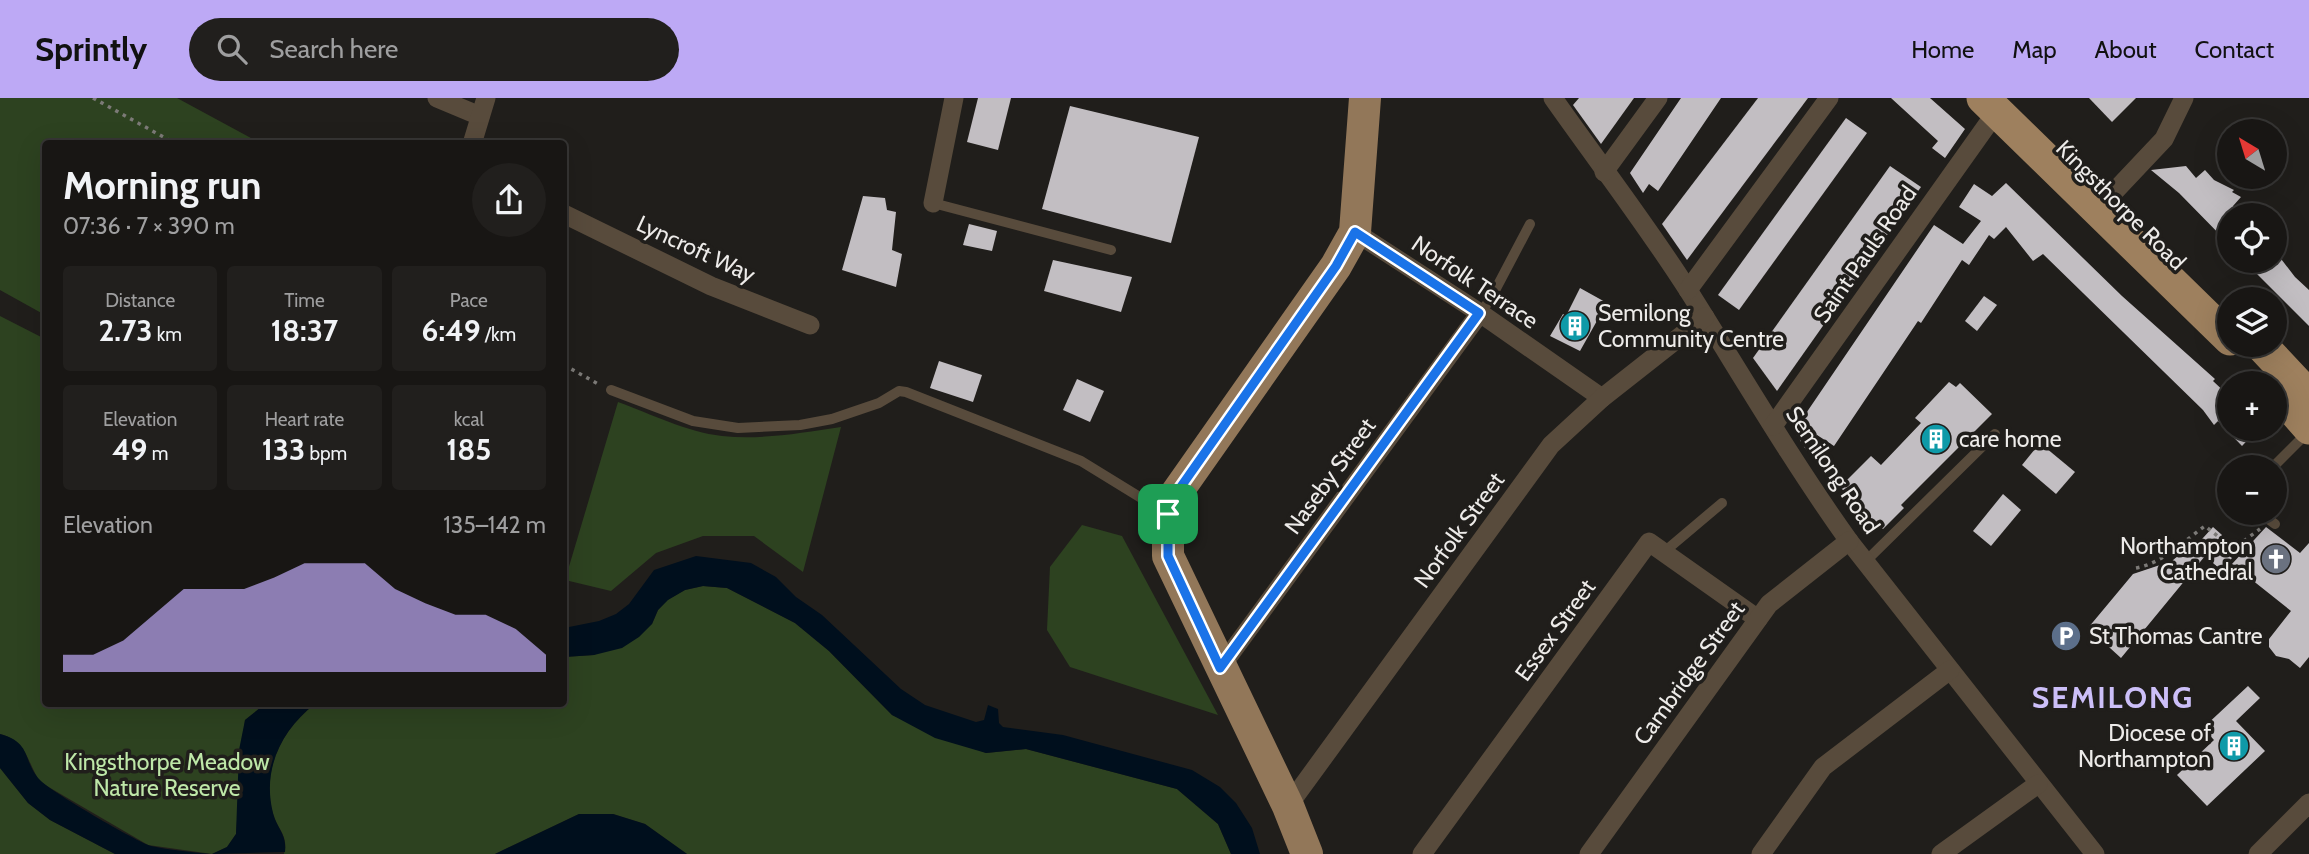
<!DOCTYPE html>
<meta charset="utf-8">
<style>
body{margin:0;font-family:Cabin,sans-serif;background:#211f1d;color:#f1f3f6;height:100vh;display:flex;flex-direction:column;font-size:26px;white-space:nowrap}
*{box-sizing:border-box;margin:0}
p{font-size:23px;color:#9f9fa0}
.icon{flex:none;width:38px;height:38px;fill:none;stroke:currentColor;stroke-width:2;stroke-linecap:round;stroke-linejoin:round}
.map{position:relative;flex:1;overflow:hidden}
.details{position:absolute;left:42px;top:42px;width:525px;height:567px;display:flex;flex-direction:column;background:#181614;border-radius:7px;box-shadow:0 7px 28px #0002,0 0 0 2px #363534}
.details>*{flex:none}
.needle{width:46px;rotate:322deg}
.tools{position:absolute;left:2217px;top:21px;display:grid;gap:14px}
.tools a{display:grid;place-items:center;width:70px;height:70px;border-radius:50%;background:#181614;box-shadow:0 7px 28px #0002,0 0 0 2px #363534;font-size:35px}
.pin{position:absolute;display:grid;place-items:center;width:60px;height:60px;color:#fff;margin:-30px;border-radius:14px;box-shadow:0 4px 10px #0006}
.round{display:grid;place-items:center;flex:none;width:74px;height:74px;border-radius:37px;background:#211f1d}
.headline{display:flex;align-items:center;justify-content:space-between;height:119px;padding:0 21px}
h1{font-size:38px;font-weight:700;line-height:52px}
.metrics{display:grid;grid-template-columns:repeat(3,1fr);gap:10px;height:119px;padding:7px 21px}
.metrics div{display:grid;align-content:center;border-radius:7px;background:#211f1d;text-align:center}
.metrics b{font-size:30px;font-weight:700}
.metrics small{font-size:19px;font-weight:400}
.metrics p{font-size:19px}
.chart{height:196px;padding:14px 21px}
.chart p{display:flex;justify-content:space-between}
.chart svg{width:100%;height:126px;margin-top:7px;fill:#bda9f5;opacity:.7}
header{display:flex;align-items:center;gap:42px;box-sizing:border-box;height:98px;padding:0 35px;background:#bda9f5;color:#111}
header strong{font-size:33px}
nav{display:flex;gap:38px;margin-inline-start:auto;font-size:24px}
.search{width:490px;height:63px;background:#211f1d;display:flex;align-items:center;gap:18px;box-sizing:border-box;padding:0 24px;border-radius:38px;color:#9f9fa0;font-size:26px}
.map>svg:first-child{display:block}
.green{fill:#2d4220}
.water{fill:#000f1d}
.building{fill:#c2bec2}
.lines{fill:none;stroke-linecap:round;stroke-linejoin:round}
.path{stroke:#7c7a77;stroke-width:3.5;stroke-dasharray:3.5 5;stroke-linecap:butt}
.service{stroke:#584b3c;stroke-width:10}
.minor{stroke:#584b3c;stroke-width:19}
.primary{stroke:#927759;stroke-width:32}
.trunk{stroke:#9e805e;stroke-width:33}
.route-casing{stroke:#fff;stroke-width:14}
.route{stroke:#1a73e8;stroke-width:9}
.labels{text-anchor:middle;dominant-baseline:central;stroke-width:7;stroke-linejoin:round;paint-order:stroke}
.street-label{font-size:23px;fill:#edebe9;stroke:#201e1b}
.poi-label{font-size:23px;fill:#edebe9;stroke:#201e1b;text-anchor:start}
.park-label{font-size:23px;fill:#bee7a8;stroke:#201e1b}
.district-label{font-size:30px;font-weight:bold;letter-spacing:2px;fill:#ccbff8;stroke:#201e1b}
</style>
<header>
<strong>Sprintly</strong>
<div class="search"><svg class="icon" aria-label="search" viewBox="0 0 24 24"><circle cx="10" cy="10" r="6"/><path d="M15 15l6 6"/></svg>Search here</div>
<nav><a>Home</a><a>Map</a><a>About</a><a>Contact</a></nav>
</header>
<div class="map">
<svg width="2309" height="756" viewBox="0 0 2309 756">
<rect width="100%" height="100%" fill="#201e1b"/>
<g class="green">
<path d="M0,0H177L260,45L46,46L45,217L0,192Z"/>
<path d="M0,218L45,241L46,606H265L245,622L236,736L227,749L212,756L148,747L40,684C26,662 28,644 0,636Z"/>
<path d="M618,304C651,316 687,334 722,338C762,342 801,335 841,329L803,474L754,438H703L656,455L611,493L565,482Z"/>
<path d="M1082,427L1122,438L1218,617L1070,569L1047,532L1050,469Z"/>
<path d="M703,488L727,490L795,525L829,553L892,617L986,655L1026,651L1177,691L1218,726L1231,756H687L645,726L613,716H579L495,756H284C289,737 278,733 273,716C261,673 281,632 315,606H564V559L594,557L652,526L658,512L667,502L685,492Z"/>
<path d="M0,670L28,705L50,722L115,756H0Z"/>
</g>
<g class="water">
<path d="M696,458L751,465L776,479L796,499L822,517L901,591L925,607L976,624L984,622L988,607L998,611L999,625L1003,629L1063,637L1192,672L1220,689L1236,705L1252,730L1260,756H1231L1218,726L1177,691L1026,651L986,655L935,640L892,617L829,553L795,525L727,490L703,488L685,492L668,502L658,512L652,526L639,539L622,550L594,557L564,559V530L599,523L616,516L629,506L654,472Z"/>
<path d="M265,606H315C281,632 262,672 273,715C277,731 287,736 285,754L212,756L227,749L236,736L239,652L245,622Z"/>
<path d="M0,636C33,645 22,663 40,682C48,692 139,745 151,748C170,752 191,754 210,756H115L50,722L28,705L0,670Z"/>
<path d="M579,716H613L645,726L687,756H495Z"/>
</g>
<g class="building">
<path d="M978,0H1011L998,52L967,44Z"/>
<path d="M1579,0H1634L1601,46L1573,7Z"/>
<path d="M1681,0H1721L1658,93L1649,86L1643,95L1630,75Z"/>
<path d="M1758,0H1808L1687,162L1662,126Z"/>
<path d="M1891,0H1930L1965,31L1945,60L1932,50L1938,43Z"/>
<path d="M2089,0H2136L2112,24Z"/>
<path d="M1070,8L1199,39L1171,145L1042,111Z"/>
<path d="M1846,20L1867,35L1739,212L1718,197Z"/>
<path d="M1890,68L1921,89L1777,293L1753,260Z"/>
<path d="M2186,68L2196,80L2205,72L2214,82L2234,92L2232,94L2241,99L2233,108L2239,117H2230V147L2179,95L2151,72Z"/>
<path d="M2006,85L2122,198L2215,281L2213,283L2230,299V331H2258L2242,348L2218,323L2214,327L2203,312L2043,156L2033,163L2006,129L1994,141L1989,137L1969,167L1962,162L1921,225L1918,223L1834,348L1817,337L1807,353L1794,333L1934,127L1963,146L1981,123L1959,109L1974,86L1992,98Z"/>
<path d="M863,98L885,100L887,112L896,114L892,152L902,156L896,189L842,172Z"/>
<path d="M969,126L997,133L992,153L963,147Z"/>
<path d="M2275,153L2295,179L2309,192V228L2244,163H2271L2275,168Z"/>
<path d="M1053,162L1132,179L1121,214L1044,193Z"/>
<path d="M1580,190L1607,205L1580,253L1550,238L1563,216L1566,218Z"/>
<path d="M1984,198L1997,207L1977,233L1965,223Z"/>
<path d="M939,263L982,277L973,304L930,290Z"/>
<path d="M1077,281L1104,293L1090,324L1063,312Z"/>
<path d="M1949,284L1956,289L1960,285L1992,316L1901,407L1904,410L1883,431L1873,421L1870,423L1851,405L1853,402L1840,389L1871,358L1881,367L1921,325L1915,320Z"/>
<path d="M2040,345L2075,374L2056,396L2022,367Z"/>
<path d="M2003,396L2021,412L1991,448L1973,433Z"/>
<path d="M2213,429L2222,437L2216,445L2232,460L2221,472L2205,458L2121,560L2088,530L2133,476L2172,463L2188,449L2192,452Z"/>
<path d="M2266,429L2300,455L2309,445V559L2300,570L2289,561L2276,558L2269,549V541L2291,513L2232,466Z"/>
<path d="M2248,588L2260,600L2236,623L2265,653L2207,708L2177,677L2214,642L2203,630Z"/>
</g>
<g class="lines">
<g class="path">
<path d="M93,0L176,46"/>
<path d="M564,267L600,287"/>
<path d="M2136,470C2163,465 2184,443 2205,428L2225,444L2238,447L2260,431"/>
</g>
<g class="service">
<path d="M933,105L1111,152"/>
<path d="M1480,215L1490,202L1530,126"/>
<path d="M611,292L693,323L738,330L800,327L832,321L879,305L899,293L906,294L1081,363L1164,414"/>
<path d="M2273,369L2307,335"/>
<path d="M2260,415L2275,426"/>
<path d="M1664,454L1722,405"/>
<path d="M1866,463L1995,336"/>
</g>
<g class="minor">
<path d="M437,0L480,18"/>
<path d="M1553,0C1598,64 1646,126 1688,192C1741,276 1791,362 1849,443L2095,756"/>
<path d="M472,46L486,0"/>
<path d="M1604,74L1658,0"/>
<path d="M933,105L954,0"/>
<path d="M2097,112L2164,41L2184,0"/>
<path d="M564,116L711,188L810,227"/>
<path d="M1355,134L1480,215L1602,300"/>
<path d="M1688,192L1829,0"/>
<path d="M1773,328L1997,13"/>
<path d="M1220,570L1480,215"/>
<path d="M1288,708L1551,347L1602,300L1705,219"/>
<path d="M1422,756L1649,444L1758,521"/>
<path d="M1589,756L1769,506L1849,443"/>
<path d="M1761,756L1823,669L1950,572"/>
<path d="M1941,756L2038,686"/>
<path d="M2258,756L2309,705"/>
</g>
<path class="primary" d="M1307,756L1288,708L1168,458V416L1173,400L1336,168L1355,134L1365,0"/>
<g class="trunk">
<path d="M1983,0L2230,241"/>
<path d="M2261,247L2309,298"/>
<path d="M2275,291L2309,330"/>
</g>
</g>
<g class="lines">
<g class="route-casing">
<path id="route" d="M1355,134L1479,215L1220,570L1168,458V416L1173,400L1336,168Z"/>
</g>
<use href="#route" class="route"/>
</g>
<defs>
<g id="building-disc" transform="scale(1.575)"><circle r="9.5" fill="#0f9aa8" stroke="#201e1b"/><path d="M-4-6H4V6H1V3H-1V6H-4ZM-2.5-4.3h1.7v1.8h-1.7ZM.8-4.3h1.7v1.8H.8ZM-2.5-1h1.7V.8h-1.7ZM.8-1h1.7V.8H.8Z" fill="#fff"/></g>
<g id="church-disc" transform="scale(1.575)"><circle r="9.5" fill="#6b7280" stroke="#201e1b"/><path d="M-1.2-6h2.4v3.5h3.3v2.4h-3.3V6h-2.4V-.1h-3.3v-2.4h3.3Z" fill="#fff"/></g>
<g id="parking-disc" transform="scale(1.575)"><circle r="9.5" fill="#5c6f8a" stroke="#201e1b"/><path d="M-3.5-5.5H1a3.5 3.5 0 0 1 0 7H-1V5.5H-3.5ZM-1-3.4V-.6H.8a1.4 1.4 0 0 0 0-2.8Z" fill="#fff"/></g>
</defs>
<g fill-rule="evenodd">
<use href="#building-disc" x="1575" y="228"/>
<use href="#building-disc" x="1936" y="341"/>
<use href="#church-disc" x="2276" y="461"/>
<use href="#parking-disc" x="2066" y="538"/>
<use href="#building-disc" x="2234" y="648"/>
</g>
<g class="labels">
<g class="street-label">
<text transform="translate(2121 107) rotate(45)">Kingsthorpe Road</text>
<text transform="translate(696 151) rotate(25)">Lyncroft Way</text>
<text transform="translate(1865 156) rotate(-55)">Saint Pauls Road</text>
<text transform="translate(1475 184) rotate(34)">Norfolk Terrace</text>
<text transform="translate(1833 372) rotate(56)">Semilong Road</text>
<text transform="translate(1330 378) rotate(-54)">Naseby Street</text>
<text transform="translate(1459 432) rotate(-54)">Norfolk Street</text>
<text transform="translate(1555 532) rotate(-54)">Essex Street</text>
<text transform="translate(1689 575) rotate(-54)">Cambridge Street</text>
</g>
<g class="poi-label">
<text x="1598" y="215">Semilong<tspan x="1598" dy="26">Community Centre</tspan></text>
<text x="1959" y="341">care home</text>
<text x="2253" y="448" text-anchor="end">Northampton<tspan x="2253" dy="26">Cathedral</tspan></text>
<text x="2089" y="538">St Thomas Cantre</text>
<text x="2211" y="635" text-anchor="end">Diocese of<tspan x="2211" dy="26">Northampton</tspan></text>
</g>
<g class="park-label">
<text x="167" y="664">Kingsthorpe Meadow<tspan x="167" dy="26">Nature Reserve</tspan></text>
</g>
<g class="district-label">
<text x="2113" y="599">SEMILONG</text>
</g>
</g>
</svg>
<div class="tools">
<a><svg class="needle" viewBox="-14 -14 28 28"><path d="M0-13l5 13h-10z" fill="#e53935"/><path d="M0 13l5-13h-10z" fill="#9f9fa0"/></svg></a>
<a><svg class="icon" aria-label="locate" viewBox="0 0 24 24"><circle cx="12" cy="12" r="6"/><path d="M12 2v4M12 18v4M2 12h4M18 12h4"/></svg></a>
<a><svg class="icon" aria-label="layers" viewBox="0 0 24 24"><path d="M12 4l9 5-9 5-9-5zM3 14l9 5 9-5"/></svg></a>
<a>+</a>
<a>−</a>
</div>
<div class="pin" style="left:1168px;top:416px;background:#1e9e55"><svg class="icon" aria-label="arrive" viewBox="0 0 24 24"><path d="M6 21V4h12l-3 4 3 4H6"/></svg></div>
<section class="details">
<div class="headline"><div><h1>Morning run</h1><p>07:36 · 7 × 390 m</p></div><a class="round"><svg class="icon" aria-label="share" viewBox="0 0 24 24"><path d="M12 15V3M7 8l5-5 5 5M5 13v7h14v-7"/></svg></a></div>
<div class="metrics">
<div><p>Distance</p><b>2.73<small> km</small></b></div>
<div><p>Time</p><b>18:37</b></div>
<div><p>Pace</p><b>6:49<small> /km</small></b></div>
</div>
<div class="metrics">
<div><p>Elevation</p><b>49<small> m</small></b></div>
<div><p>Heart rate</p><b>133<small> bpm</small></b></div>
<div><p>kcal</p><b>185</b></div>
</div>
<div class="chart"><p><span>Elevation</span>135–142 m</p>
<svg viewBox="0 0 160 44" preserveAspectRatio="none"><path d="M0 44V38L10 38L20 33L30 24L40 15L50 15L60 15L70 11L80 6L90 6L100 6L110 15L120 20L130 24L140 24L150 29L160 38V44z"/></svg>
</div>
</section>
</div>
